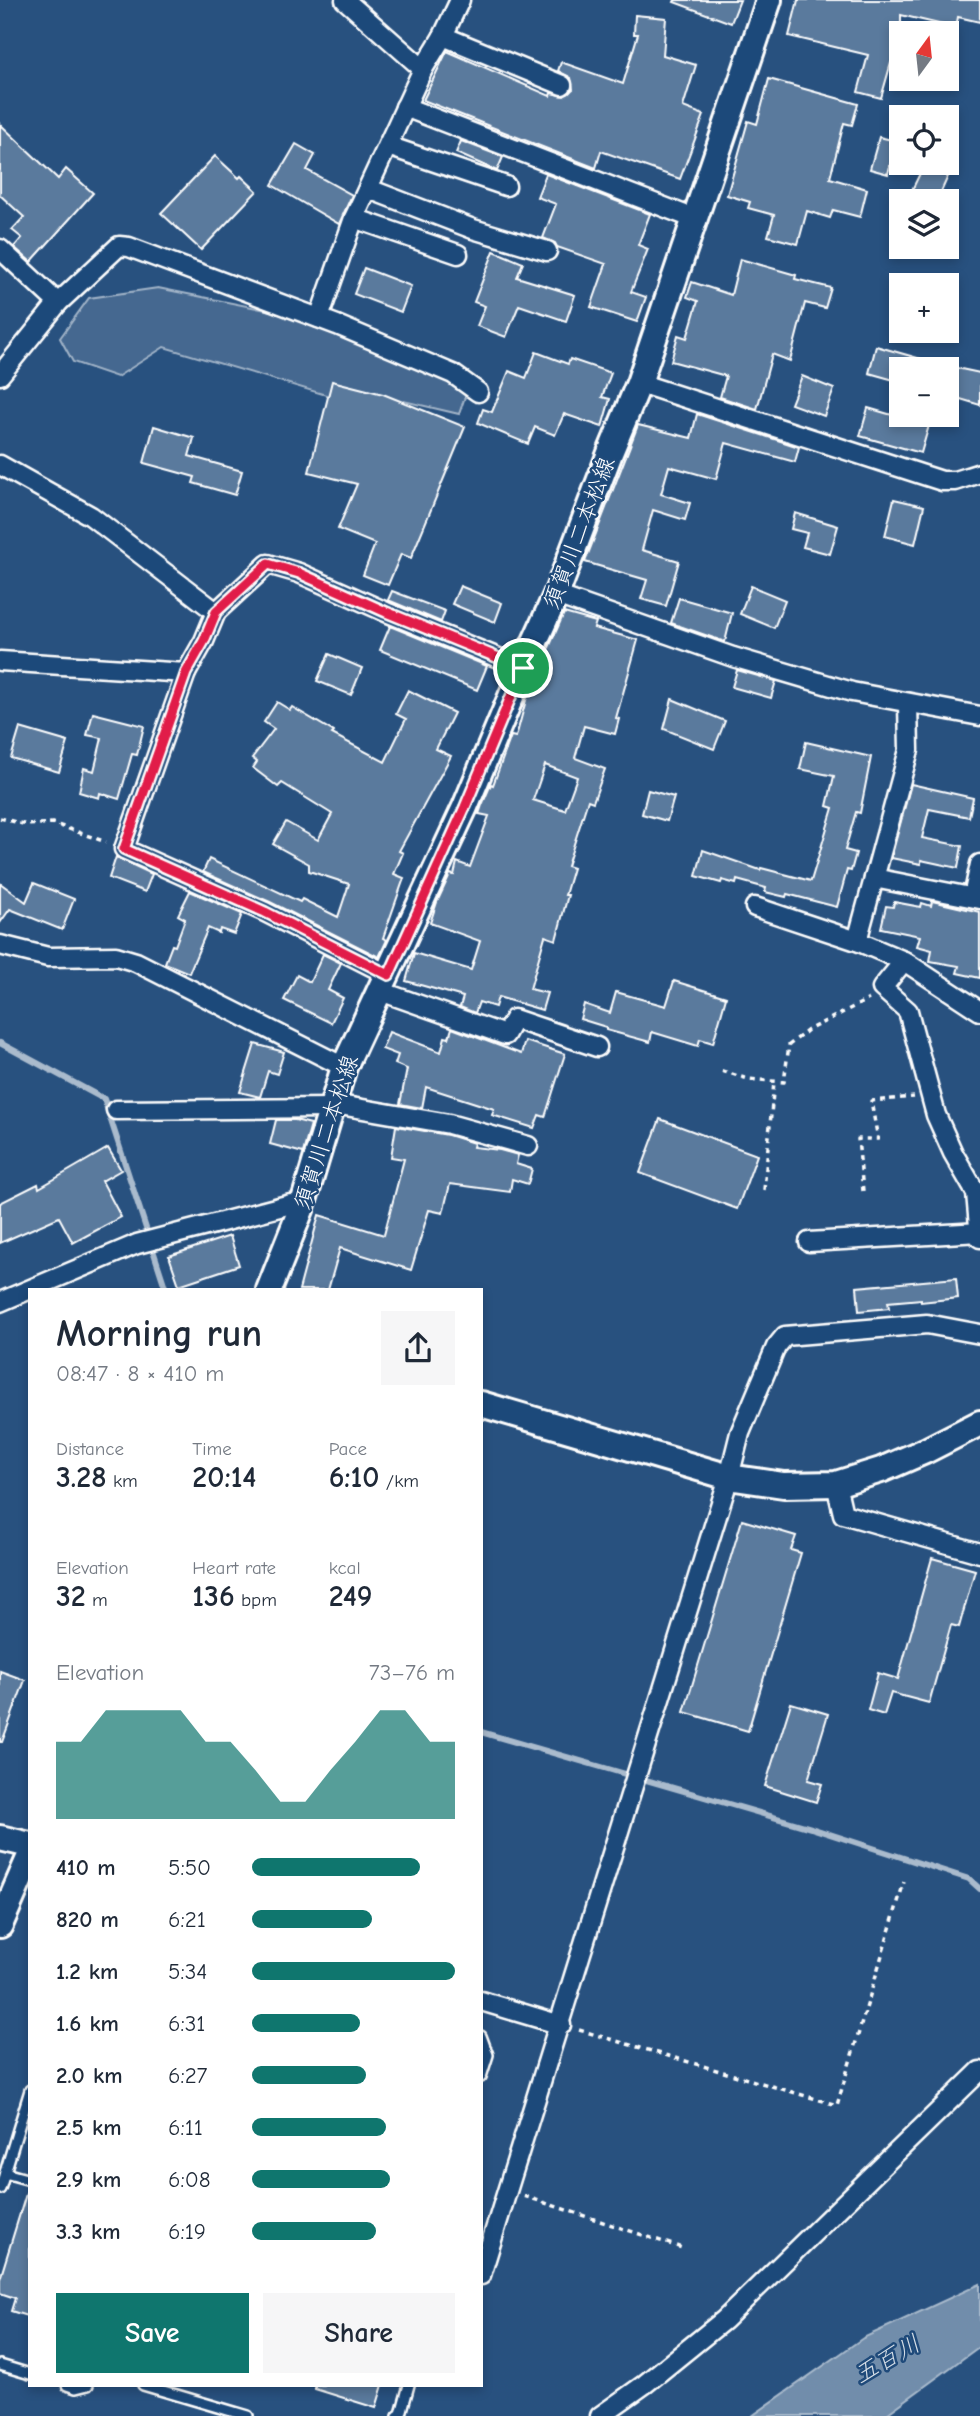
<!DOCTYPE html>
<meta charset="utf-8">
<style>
body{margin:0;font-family:"Comic Neue","Klee One",sans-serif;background:#f6f6f7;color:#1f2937;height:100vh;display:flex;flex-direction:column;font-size:26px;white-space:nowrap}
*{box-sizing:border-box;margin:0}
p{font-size:23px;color:#747a83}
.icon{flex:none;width:38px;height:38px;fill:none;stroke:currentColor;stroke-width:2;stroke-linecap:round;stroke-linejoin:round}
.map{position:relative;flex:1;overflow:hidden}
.sheet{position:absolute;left:28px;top:1288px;width:455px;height:1099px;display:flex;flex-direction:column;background:#fff;border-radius:0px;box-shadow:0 4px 10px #0003}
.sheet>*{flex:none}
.needle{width:46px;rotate:15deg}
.tools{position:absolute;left:889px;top:21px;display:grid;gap:14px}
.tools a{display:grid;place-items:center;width:70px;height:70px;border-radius:0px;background:#fff;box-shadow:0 4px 10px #0003;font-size:35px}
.pin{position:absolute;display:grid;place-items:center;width:60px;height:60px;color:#fff;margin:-30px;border:4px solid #fff;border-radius:50%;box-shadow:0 2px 7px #0007}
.round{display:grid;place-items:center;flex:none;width:74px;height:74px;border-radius:0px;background:#f6f6f7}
.head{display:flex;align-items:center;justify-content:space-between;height:119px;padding:0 28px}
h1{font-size:38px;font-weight:700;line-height:52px}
.metrics{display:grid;grid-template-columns:repeat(3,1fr);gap:10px;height:119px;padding:7px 28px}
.metrics div{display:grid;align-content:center}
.metrics b{font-size:30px;font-weight:700}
.metrics small{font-size:19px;font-weight:400}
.metrics p{font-size:19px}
.chart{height:196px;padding:14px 28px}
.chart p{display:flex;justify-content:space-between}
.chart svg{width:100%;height:126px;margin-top:7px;fill:#0f766e;opacity:.7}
.primary-button{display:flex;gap:14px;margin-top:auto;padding:14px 28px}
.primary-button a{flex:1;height:80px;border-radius:0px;background:#0f766e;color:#fff;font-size:28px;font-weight:700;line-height:80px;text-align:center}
.primary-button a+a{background:#f6f6f7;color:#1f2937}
ul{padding:0 28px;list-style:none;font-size:23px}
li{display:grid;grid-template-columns:112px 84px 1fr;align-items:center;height:52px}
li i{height:18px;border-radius:9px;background:#0f766e}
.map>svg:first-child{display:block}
.green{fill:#446890;stroke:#a2b4c8;stroke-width:2}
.water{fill:#718dab;stroke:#aabbcd;stroke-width:2}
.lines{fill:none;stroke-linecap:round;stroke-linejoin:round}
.stream{stroke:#aabbcd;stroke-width:6}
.building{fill:#5a7a9d;stroke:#fff;stroke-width:2;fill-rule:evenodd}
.lane-casing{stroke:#fff;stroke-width:14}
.street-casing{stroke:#fff;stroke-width:23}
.secondary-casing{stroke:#fff;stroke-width:30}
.path{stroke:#fff;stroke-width:3.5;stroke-dasharray:5 5;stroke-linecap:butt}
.lane{stroke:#1f4a7a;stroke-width:9}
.street{stroke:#1f4a7a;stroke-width:18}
.secondary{stroke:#1f4a7a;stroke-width:24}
.route-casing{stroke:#fff;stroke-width:14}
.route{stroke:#e11d48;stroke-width:9}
.labels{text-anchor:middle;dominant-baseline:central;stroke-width:5;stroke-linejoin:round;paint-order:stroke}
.street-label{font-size:23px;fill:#fff;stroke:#1f4a7a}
.water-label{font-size:24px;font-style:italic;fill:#d4dde6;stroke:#1f4a7a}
</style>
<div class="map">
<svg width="980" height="2416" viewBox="0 0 980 2416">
<rect width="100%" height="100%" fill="#28517f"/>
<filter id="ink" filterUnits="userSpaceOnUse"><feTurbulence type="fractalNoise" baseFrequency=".0143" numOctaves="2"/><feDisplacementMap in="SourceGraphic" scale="14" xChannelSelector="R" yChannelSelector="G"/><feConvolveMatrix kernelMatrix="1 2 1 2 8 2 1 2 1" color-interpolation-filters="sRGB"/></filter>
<g filter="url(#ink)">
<path class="green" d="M158,288L286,314L468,388L459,414L404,401L367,434L340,399L164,347L117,377L73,362L60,338L89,298Z"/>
<path class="water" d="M980,2284V2346L884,2416H752L863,2338Z"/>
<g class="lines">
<g class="stream">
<path d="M0,1043L104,1099L166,1290"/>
<path d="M481,1732L811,1828L969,1879L980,1889"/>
</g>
</g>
<g class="building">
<path d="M675,0H740L731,23L674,2Z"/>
<path d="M798,0H980V22L958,17L956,28L901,15V66L891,63L881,98L858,92L868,55L789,36Z"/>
<path d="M635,15L666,18L663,55L696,65L683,107L704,115L680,179L601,151L596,168L423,100L447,51L550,96L551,93L564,96L573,89L571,78L558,71L561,62L623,84L638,34H634Z"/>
<path d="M769,79L858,104L852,125L844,123L830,178L867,189L860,217L833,210L830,218L807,211L798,244L768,236L774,215L748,208L750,202L727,195L748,121L757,124Z"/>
<path d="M0,124L58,179L66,169L93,193L31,262L14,247L22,238L12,230L24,217L0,195Z"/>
<path d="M879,137L896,141L888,174L870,169Z"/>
<path d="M461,141L503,157L497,171L456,153Z"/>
<path d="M296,144L315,155L307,170L352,195L339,224L272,185Z"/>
<path d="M215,156L239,178L241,176L257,191L201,250L161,213Z"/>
<path d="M925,163L949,174L937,201H925L910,194Z"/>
<path d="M546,174L650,214L638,245L648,249L631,292L646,297L637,322L591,307L606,264L557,247L555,243L543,238L556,204L537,197Z"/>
<path d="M494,251L523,263L517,277L575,295L566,321L519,305L506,337L477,326L485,306L474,302Z"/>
<path d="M740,259L796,275L795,279L831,288L825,308L805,303L790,361L772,354L757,409L720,397L726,376L671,361L678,335L687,338L698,301L687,297L692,282L731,295Z"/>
<path d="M364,268L411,286L401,312L354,294Z"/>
<path d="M876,346L942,365L941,369H901V382L869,373Z"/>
<path d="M536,352L568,364L570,359L611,373L602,397L610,399L602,427L564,414L555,435L535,427L528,444L478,423L483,409L492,412L509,371L526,378Z"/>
<path d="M947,366L980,373V405L947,395Z"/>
<path d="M802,376L834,389L824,416L791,404Z"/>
<path d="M332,381L383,394L465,427L411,558L401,554L388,585L363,575L375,544L338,529L357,484L309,472Z"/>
<path d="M868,408L892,415H932L921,453L860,436Z"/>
<path d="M697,414L799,447L795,462L726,443L716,479L669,466L661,494L690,503L685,520L653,510L642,550L679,561L666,606L641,599L647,580L585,562L638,425L691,438Z"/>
<path d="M154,426L194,438L189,456L242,471L235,495L193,483L195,477L144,463Z"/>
<path d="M894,499L924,506L915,544L885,536Z"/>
<path d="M795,513L838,526L830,554L803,547L807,533L791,529Z"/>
<path d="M460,586L502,603L495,622L452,604Z"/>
<path d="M751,586L785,600L774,628L740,614Z"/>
<path d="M392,591L445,611L441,622L388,600Z"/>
<path d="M679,598L732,613L725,642L671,623Z"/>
<path d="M564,613L596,622L594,628L638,640L616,718L619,719L615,734L584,726L575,758L605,769L593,802L588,800L567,866L573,868L565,895H568L556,940L545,936L530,989L547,993L542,1010L498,997L495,1007L479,1002L475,1013L460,1007L463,997L406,981L414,953L471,970L480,941L430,923L437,902L450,874L454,875L457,862L470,867L489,816L479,814L482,805L491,784L493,785L511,736L516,737L526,700ZM545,765L577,777L565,810L533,800Z"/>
<path d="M390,626L487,666L477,690L380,650Z"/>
<path d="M329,654L362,668L351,695L317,681Z"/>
<path d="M737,670L776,681L771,698L732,687Z"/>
<path d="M408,690L454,713L436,749L451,756L399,851L403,853L394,874L404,878L383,938L387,940L379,957L270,902L203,872L209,859L300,902L302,899L338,917L349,884L309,871V864L273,844L286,822L318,840L332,814L282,783L278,787L253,768L257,762L252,758L274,729L264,722L277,702L290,710L292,707L334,732L332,734L385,762L406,719L396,714Z"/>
<path d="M672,699L725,721L714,749L664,729Z"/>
<path d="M93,713L144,726L137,755L132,754L119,799L100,793L99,798L79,792L84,768L94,771L102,738L87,735Z"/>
<path d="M20,728L68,742L59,772L11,758Z"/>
<path d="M806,742L871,757L860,813L856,812L845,850L856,853L851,871L847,870L837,907L787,894L786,897L765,892L766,888L737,880L736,884L722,880L721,883L696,876L703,850L760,870L761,868L811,881L833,808L827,806L834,776L800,769Z"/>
<path d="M911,784L973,798L969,817L929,809L922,838L962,846L958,868L921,860V864L891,858Z"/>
<path d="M648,790L674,797L667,821L642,814Z"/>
<path d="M116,857L152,874L145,892L109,878Z"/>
<path d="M0,883L26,902L34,883L74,899L62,930L10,909L0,923Z"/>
<path d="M190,891L242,914L234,934L220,929L219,933L208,928L189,973L165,963L172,945L175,946L185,919L178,915Z"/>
<path d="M932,901L980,912V978L957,973L959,966L930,961L932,950L917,946L920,936L881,928L886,906L893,907L894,902L921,907L922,903L931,906Z"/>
<path d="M323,954L341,963L328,990L343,998L331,1023L284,1000L297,975L310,982Z"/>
<path d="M674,981L726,997L713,1043L700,1039L698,1046L652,1032L650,1042L606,1030V1027L580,1019L584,1004L610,1013L616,992L666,1006Z"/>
<path d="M452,1028L521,1054L525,1041L565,1054L545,1117L539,1115L534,1128L492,1115L494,1109L426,1087L422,1108L400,1104L407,1069L395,1064L398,1055L382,1049L389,1032L441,1052L445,1037L449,1038Z"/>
<path d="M255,1044L284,1052L277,1074L268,1071L260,1097L240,1092Z"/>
<path d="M660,1119L757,1155L737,1209L640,1173Z"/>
<path d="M276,1120H295L311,1124L303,1153L270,1144Z"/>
<path d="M396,1126L448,1135L474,1143L473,1147L500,1150L518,1155L516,1164L532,1169L528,1184L512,1179L510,1192L450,1184L443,1213L429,1210L411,1270L340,1248L328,1290H299L319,1215L384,1235L404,1159L391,1157Z"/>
<path d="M108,1148L121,1170L102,1181L121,1217L73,1243L59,1217L0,1243V1203L38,1184L39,1188Z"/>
<path d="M230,1236L239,1265L179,1285L169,1256Z"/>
<path d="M956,1278L958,1298L921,1302V1299L888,1302L889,1308L859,1311L857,1287Z"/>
<path d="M742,1520L796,1536L791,1550L801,1553L748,1731L684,1712Z"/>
<path d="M932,1558L975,1570L959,1627L951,1625L929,1703L891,1693L884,1715L868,1710L878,1673L898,1679Z"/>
<path d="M0,1671L25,1680L2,1742H0Z"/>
<path d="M791,1703L828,1714L808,1780L822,1784L816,1802L765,1786Z"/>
<path d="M26,2194L30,2195V2317L11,2311L15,2298L0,2293V2279Z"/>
<path d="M315,2385H383L376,2408L315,2389Z"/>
</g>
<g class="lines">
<g class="lane-casing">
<g id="lane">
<path d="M481,2036L488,2055L481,2077"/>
<path d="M5,2173L30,2180"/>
<path d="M0,2189L30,2090"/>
<path d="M0,2365L30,2374"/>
<path d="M67,2385L76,2388L88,2385"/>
<path d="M143,2385L248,2416"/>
<path d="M398,2416L401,2414L409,2385"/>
</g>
</g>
<g class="street-casing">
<g id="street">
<path d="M345,0L423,69L443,36L460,0"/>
<path d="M443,36L562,85"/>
<path d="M405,107L695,219"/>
<path d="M388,146L506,186"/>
<path d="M369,189L473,229L547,251"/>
<path d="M354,218L458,254"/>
<path d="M0,249L58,303L0,375"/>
<path d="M58,303L119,246L129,247L337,325L453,374L478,392"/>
<path d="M319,318L354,218L423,69"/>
<path d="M639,383L942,481H955L980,473"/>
<path d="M0,465L91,516L216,612L268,564L299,573L386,612L523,668"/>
<path d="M556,595L733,657L852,692L980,716"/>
<path d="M0,661L186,673L204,641L216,612"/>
<path d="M186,673L124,849L265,912L389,975"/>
<path d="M874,878L980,899"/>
<path d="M973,897L980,864"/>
<path d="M755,907L857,941L904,961L980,1011"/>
<path d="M857,941L909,750L908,703"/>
<path d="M0,945L48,957L116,956L136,962L344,1067"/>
<path d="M904,961L882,988L908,1011L936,1115L953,1153L976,1193L980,1238"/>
<path d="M380,991L505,1035L514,1019L597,1047"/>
<path d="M334,1104L449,1124L528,1146"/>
<path d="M116,1110L333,1108"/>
<path d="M809,1242L980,1232"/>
<path d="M0,1302L137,1244L291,1204L302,1207"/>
<path d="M836,1484L843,1514L980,1553"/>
<path d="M481,2001L561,2025"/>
<path d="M481,2275L729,1477L740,1433L776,1347L785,1336L927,1324L980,1334"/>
<path d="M600,2416L645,2384L724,2320L980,2071"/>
</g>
</g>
<g class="secondary-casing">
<g id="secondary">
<path d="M269,1290L302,1207L344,1067L465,807L523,668L556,595L610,453L639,383L769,0"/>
<path d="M481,1404L729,1477L784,1485L836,1484L881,1470L925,1451L980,1423"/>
<path d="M0,1838L30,1845"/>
<path d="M0,1925L30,1856"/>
</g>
</g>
<g class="path">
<path d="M0,818L27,825L52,823L106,842"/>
<path d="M722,1071L748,1079L784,1082L789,1045L808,1030L869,999"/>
<path d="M764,1190L774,1082"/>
<path d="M863,1191L858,1139H878L871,1101L914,1097"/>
<path d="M579,2030L837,2105L904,1882"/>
<path d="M524,2196L685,2249"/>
</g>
<use href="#lane" class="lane"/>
<use href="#street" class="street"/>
<use href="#secondary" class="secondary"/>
</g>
</g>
<g class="lines" filter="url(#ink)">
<g class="route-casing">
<path id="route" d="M268,564L299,573L386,612L523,668L465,807L389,975L265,912L124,849L186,673L204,641L216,612Z"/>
</g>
<use href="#route" class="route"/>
</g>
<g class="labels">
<g class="street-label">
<text transform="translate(579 533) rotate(-69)">須賀川二本松線</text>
<text transform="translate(326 1132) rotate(-72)">須賀川二本松線</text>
</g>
<g class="water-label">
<text transform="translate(887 2359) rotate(-30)">五百川</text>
</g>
</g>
</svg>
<div class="tools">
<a><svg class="needle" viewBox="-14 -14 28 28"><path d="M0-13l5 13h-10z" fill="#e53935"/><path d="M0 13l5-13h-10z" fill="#747a83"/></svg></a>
<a><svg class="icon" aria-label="locate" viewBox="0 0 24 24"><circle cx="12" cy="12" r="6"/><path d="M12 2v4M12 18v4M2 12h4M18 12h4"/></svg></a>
<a><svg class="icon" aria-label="layers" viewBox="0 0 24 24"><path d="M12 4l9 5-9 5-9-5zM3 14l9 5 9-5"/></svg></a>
<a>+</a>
<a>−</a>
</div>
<div class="pin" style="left:523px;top:668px;background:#1e9e55"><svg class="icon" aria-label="arrive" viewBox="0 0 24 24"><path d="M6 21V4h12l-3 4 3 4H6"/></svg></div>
<section class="sheet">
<div class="head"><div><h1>Morning run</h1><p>08:47 · 8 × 410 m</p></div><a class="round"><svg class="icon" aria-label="share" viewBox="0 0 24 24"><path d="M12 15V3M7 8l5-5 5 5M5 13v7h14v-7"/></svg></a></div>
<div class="metrics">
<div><p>Distance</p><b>3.28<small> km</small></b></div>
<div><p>Time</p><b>20:14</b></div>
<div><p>Pace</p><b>6:10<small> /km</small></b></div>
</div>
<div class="metrics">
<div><p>Elevation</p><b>32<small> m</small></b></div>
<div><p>Heart rate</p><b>136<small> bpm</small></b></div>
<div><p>kcal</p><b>249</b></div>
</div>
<div class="chart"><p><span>Elevation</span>73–76 m</p>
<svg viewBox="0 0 160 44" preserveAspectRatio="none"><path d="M0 44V17L10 17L20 6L30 6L40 6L50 6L60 17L70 17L80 27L90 38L100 38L110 27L120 17L130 6L140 6L150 17L160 17V44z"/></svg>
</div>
<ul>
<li><b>410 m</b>5:50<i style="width:83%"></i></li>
<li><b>820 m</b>6:21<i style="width:59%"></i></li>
<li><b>1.2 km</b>5:34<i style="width:100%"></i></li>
<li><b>1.6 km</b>6:31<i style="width:53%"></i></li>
<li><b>2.0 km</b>6:27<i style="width:56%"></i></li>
<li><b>2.5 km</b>6:11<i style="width:66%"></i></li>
<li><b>2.9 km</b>6:08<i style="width:68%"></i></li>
<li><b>3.3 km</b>6:19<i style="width:61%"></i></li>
</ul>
<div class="primary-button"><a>Save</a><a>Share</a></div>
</section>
</div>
